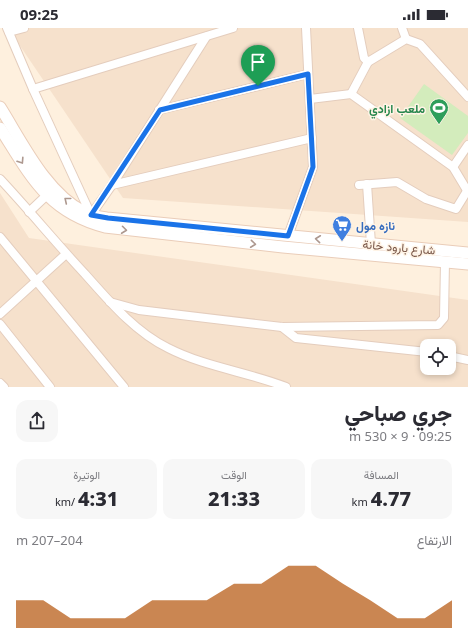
<!DOCTYPE html>
<html lang="ar">
<meta charset="utf-8">
<style>
body{margin:0;font-family:"Noto Sans",Vazirmatn,sans-serif;background:#f7f7f7;color:#2b2b33;direction:rtl;height:100vh;display:flex;flex-direction:column;font-size:15px;white-space:nowrap}
*{box-sizing:border-box;margin:0}
p{font-size:13px;color:#7c7c81}
.icon{flex:none;width:22px;height:22px;fill:none;stroke:currentColor;stroke-width:2;stroke-linecap:round;stroke-linejoin:round}
.map{position:relative;height:359px;overflow:hidden;direction:ltr}
.drawer{display:flex;flex-direction:column;background:#fff;flex:1}
.drawer>*{flex:none}
.tools{position:absolute;left:420px;top:311px;display:grid;gap:8px}
.tools a{display:grid;place-items:center;width:36px;height:36px;border-radius:8px;background:#fff;box-shadow:0 2px 6px #0003;font-size:20px}
.pin{position:absolute;display:grid;place-items:center;width:34px;height:34px;color:#fff;margin:-41px -17px;border-radius:50% 50% 50% 0;rotate:-45deg;box-shadow:0 0 4px #0007}
.pin .icon{rotate:45deg}
.round{display:grid;place-items:center;flex:none;width:42px;height:42px;border-radius:12px;background:#f7f7f7}
.headline{display:flex;align-items:center;justify-content:space-between;height:68px;padding:0 16px}
h1{font-size:22px;font-weight:800;line-height:30px}
.stats{display:grid;grid-template-columns:repeat(3,1fr);gap:6px;height:68px;padding:4px 16px}
.stats div{display:grid;align-content:center;border-radius:10px;background:#f7f7f7;text-align:center}
.stats b{font-size:20px;font-weight:800}
.stats small{font-size:11px;font-weight:400}
.stats p{font-size:11px}
.chart{height:112px;padding:8px 16px}
.chart p{display:flex;justify-content:space-between}
.chart svg{width:100%;height:72px;margin-top:4px;fill:#b45309;opacity:.7}
.status{display:flex;justify-content:space-between;align-items:center;height:28px;padding:0 20px;background:#fff;direction:ltr}
.status svg{height:11px;fill:currentColor}
.map>svg:first-child{display:block}
.residential{fill:#f6e1cc;fill-rule:evenodd}
.green{fill:#d3ecbc}
.lines{fill:none;stroke-linecap:round;stroke-linejoin:round}
.minor-casing{stroke:#e4cdbd;stroke-width:10}
.secondary-casing{stroke:#eacdb9;stroke-width:13}
.minor{stroke:#fff;stroke-width:8}
.secondary{stroke:#fff;stroke-width:11}
.oneway{stroke:#ad988f}
.route-casing{stroke:#fff;stroke-width:8}
.route{stroke:#1a73e8;stroke-width:5}
.labels{text-anchor:middle;dominant-baseline:central;stroke-width:3;stroke-linejoin:round;paint-order:stroke}
.leisure-label{font-size:12px;font-weight:bold;fill:#27864d;stroke:#fff4e6;text-anchor:end}
.shop-label{font-size:12px;font-weight:bold;fill:#366cbe;stroke:#fff4e6;text-anchor:start}
.street-label{font-size:12px;fill:#765345;stroke:#fff4e6}
</style>
<div class="status"><b>09:25</b><svg viewBox="0 0 49 12"><path d="M0 12V9h3v3zM5 12V6h3v6zM10 12V3h3v9zM15 12V0h3v12zM26 1h20v11H26zM47 4h2v5h-2z"/></svg></div>
<div class="map">
<svg width="468" height="359" viewBox="0 0 468 359">
<rect width="100%" height="100%" fill="#fef0de"/>
<g class="residential">
<path d="M8,0H468V194L123,170Z"/>
<path d="M0,165L29,210L468,272V359H0ZM427,318H449V340H427Z"/>
</g>
<path class="green" d="M424,56L468,88V105L452,127L400,90Z"/>
<g class="lines">
<g class="minor-casing">
<g id="minor">
<path d="M7,0L33,61L91,187L112,157L206,9"/>
<path d="M358,0L364,30L368,34L406,11L420,16L468,69"/>
<path d="M402,0L406,11"/>
<path d="M9,4L24,0"/>
<path d="M33,61L233,0"/>
<path d="M351,66L368,34"/>
<path d="M310,71L351,66L453,139L468,164"/>
<path d="M159,82L308,46"/>
<path d="M453,139L468,117"/>
<path d="M0,151C29,182 56,215 85,246C109,273 135,304 168,320C205,339 248,344 286,359"/>
<path d="M367,156L371,216"/>
<path d="M112,157L312,110"/>
<path d="M359,157L397,154L426,171L456,181L467,163"/>
<path d="M29,184L47,167"/>
<path d="M288,208L313,139L306,0"/>
<path d="M0,209L124,359"/>
<path d="M110,274L139,282L282,299L438,297L444,290L445,233"/>
<path d="M0,286L66,226"/>
<path d="M0,296L50,359"/>
<path d="M282,299L296,310L427,324"/>
<path d="M449,328L468,332"/>
<path d="M0,355L4,359"/>
</g>
</g>
<g class="secondary-casing">
<g id="secondary">
<path d="M0,79C22,114 46,165 84,184C91,188 99,189 107,190L468,225"/>
<path d="M0,100C30,147 47,184 105,199L283,219L468,236"/>
</g>
</g>
<use href="#minor" class="minor"/>
<use href="#secondary" class="secondary"/>
</g>
<defs><path id="oneway-chevron" d="M-2-3.5L2.5 0L-2 3.5" fill="none" stroke-width="1.6" stroke-linecap="round" stroke-linejoin="round"/></defs>
<g class="oneway">
<use href="#oneway-chevron" transform="translate(21 133) rotate(57)"/>
<use href="#oneway-chevron" transform="translate(67 172) rotate(-141)"/>
<use href="#oneway-chevron" transform="translate(124 202) rotate(7)"/>
<use href="#oneway-chevron" transform="translate(318 211) rotate(-174)"/>
<use href="#oneway-chevron" transform="translate(253 216) rotate(6)"/>
</g>
<g class="lines">
<g class="route-casing">
<path id="route" d="M308,46L313,139L288,208L108,190L91,187L160,82Z"/>
</g>
<use href="#route" class="route"/>
</g>
<defs>
<g id="stadium-pin" transform="scale(1)"><path d="M0 17L-7.5 6A9.5 9.5 0 1 1 7.5 6Z" fill="#2e9e5b" stroke="#fff4e6"/><path d="M0-5a6.5 5 0 1 0 0 10a6.5 5 0 1 0 0-10ZM-3.5-1.8h7v3.6h-7Z" fill="#fff"/></g>
<g id="supermarket-pin" transform="scale(1)"><path d="M0 17L-7.5 6A9.5 9.5 0 1 1 7.5 6Z" fill="#3f7fe0" stroke="#fff4e6"/><path d="M-6-5.5h2.5l.6 2H6L4.5 2H-2.5L-4.4-4H-6ZM-1.5 3.2a1.3 1.3 0 1 0 .1 0ZM3 3.2a1.3 1.3 0 1 0 .1 0Z" fill="#fff"/></g>
</defs>
<g fill-rule="evenodd">
<use href="#stadium-pin" x="439" y="80"/>
<use href="#supermarket-pin" x="342" y="197"/>
</g>
<g class="labels">
<g class="leisure-label">
<text x="425" y="80">ملعب ازادي</text>
</g>
<g class="shop-label">
<text x="356" y="197">نازه مول</text>
</g>
<g class="street-label">
<text transform="translate(399 219) rotate(5)">شارع بارود خانة</text>
</g>
</g>
</svg>
<div class="tools">
<a><svg class="icon" aria-label="locate" viewBox="0 0 24 24"><circle cx="12" cy="12" r="6"/><path d="M12 2v4M12 18v4M2 12h4M18 12h4"/></svg></a>
</div>
<div class="pin" style="left:258px;top:58px;background:#1e9e55"><svg class="icon" aria-label="arrive" viewBox="0 0 24 24"><path d="M6 21V4h12l-3 4 3 4H6"/></svg></div>
</div>
<section class="drawer">
<div class="headline"><div><h1>جري صباحي</h1><p>09:25 · 9 × 530 m</p></div><a class="round"><svg class="icon" aria-label="share" viewBox="0 0 24 24"><path d="M12 15V3M7 8l5-5 5 5M5 13v7h14v-7"/></svg></a></div>
<div class="stats">
<div><p>المسافة</p><b>4.77<small> km</small></b></div>
<div><p>الوقت</p><b>21:33</b></div>
<div><p>الوتيرة</p><b>4:31<small> /km</small></b></div>
</div>
<div class="chart"><p><span>الارتفاع</span>204–207 m</p>
<svg viewBox="0 0 160 44" preserveAspectRatio="none"><path d="M0 44V27L10 27L20 38L30 38L40 38L50 27L60 27L70 27L80 17L90 17L100 6L110 6L120 17L130 27L140 38L150 38L160 27V44z"/></svg>
</div>
</section>
